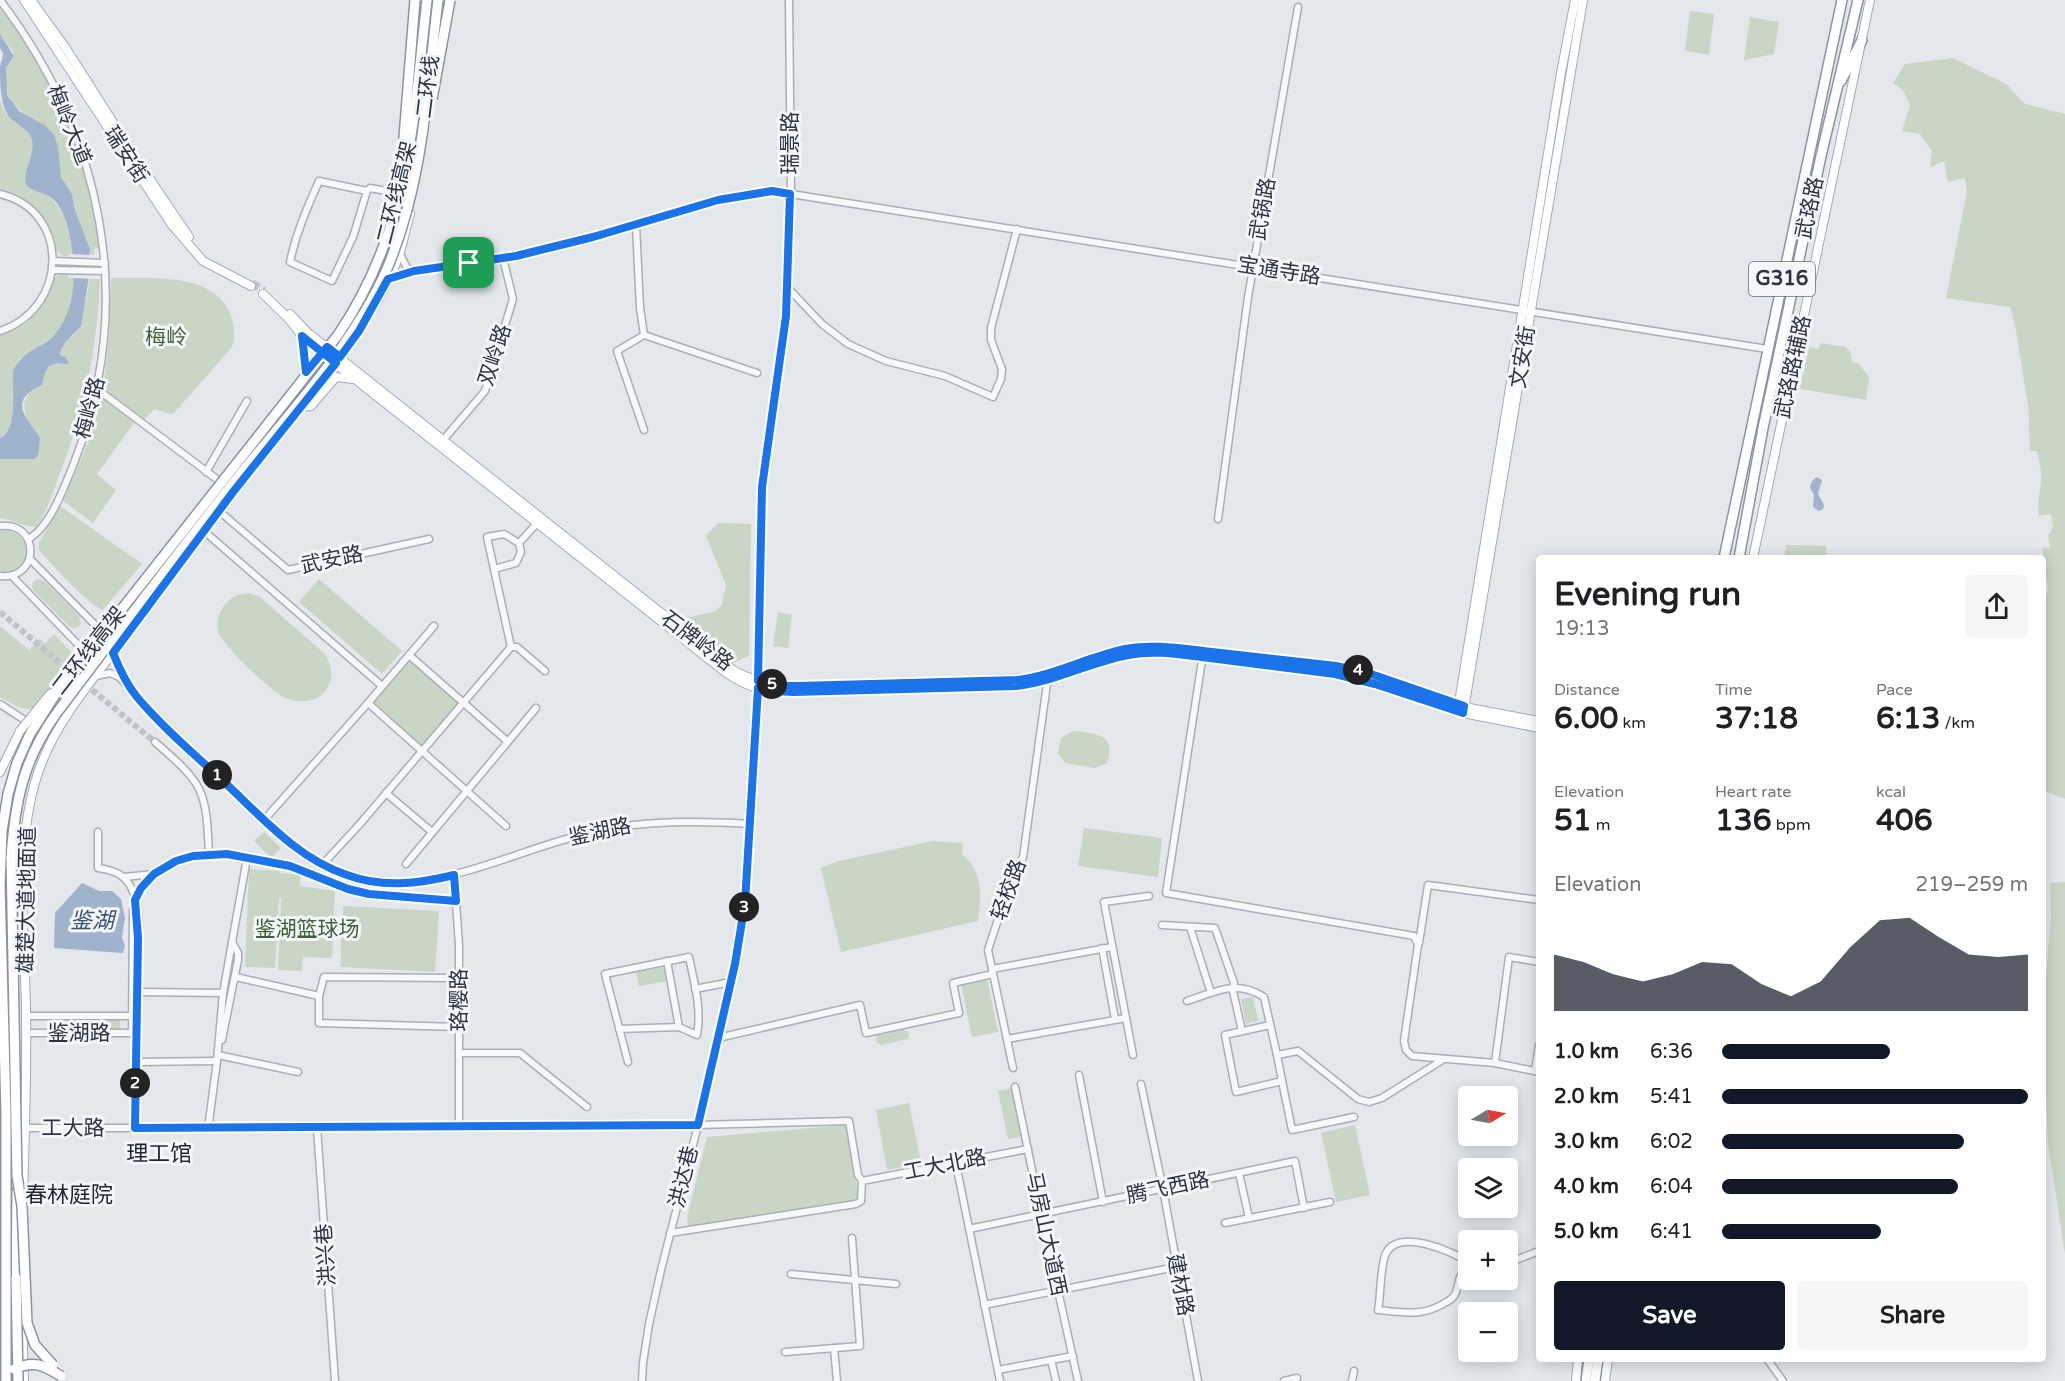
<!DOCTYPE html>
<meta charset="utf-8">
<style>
body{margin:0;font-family:"Varela Round","Noto Sans SC",sans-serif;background:#f6f6f6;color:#202124;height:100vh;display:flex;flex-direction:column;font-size:22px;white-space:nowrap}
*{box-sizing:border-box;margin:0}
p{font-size:20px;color:#757577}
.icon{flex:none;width:33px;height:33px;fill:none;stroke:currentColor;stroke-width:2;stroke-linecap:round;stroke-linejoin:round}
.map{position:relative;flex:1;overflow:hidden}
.details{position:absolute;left:1536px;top:555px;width:510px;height:807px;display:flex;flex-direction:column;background:#fff;border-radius:6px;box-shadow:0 3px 15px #0003}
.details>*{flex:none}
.needle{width:39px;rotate:80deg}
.buttons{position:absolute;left:1458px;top:1086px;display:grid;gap:12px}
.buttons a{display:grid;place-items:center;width:60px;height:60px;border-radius:6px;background:#fff;box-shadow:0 3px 15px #0003;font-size:30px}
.pin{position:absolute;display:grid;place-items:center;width:51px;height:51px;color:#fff;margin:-26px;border-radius:12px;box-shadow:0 3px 9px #0006}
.km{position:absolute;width:30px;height:30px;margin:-15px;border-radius:50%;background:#222;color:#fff;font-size:16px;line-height:30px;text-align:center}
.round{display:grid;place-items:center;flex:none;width:63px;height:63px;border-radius:6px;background:#f6f6f6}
.headline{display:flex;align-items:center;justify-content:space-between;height:102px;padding:0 18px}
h1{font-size:33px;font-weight:800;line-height:45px}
.metrics{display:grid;grid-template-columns:repeat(3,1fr);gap:9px;height:102px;padding:6px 18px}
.metrics div{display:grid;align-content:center}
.metrics b{font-size:30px;font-weight:800}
.metrics small{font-size:16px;font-weight:400}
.metrics p{font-size:16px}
.chart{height:168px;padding:12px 18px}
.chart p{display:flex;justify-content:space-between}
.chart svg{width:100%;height:108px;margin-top:6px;fill:#111827;opacity:.7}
.primary-button{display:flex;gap:12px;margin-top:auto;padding:12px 18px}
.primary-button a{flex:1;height:69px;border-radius:6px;background:#111827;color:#fff;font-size:24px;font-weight:800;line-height:69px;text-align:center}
.primary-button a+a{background:#f6f6f6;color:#202124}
ul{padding:0 18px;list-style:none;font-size:20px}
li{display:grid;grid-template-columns:96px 72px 1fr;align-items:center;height:45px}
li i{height:15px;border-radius:8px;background:#111827}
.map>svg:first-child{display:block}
.green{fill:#c9d6c5}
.water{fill:#9fb4cc}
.pier{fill:#e4e7ec}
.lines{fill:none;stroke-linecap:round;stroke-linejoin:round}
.minor-tunnel{stroke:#bfc3cb;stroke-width:6;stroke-dasharray:6 3;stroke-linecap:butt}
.major-tunnel{stroke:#bfc3cb;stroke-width:8;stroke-dasharray:8 4;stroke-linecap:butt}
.minor-casing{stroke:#a9aeb7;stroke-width:9}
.major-casing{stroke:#a3abb8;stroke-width:10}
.highway-casing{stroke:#8b94a3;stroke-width:12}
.minor{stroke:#f7f8fa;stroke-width:6}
.major{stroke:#fff;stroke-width:8}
.highway{stroke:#fff;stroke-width:9}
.major-bridge-casing{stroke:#a3abb8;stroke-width:10;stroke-linecap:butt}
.highway-bridge-casing{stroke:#8b94a3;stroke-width:12;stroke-linecap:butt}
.major-bridge{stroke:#fff;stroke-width:8}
.highway-bridge{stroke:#fff;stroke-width:9}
.route-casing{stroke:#fff;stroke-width:12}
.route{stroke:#1a73e8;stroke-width:8}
.labels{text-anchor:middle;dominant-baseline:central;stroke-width:6;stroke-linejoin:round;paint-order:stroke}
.shield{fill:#f4f6f9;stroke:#676e7b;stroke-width:1.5}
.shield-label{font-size:20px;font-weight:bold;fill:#2b3445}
.street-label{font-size:21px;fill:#2b3445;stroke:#f4f6f9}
.park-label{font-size:21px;fill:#3f6138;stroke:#f4f6f9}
.water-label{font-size:22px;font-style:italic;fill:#34527a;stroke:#f4f6f9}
.neighbourhood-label{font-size:22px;fill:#1d2536;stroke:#f4f6f9}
</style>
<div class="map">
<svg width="2065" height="1381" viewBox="0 0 2065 1381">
<rect width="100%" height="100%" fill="#e4e7ec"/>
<g class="green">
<path d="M0,8C56,80 88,158 100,248L94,249V255H90V249L75,210L72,194L61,177L56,141L11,102L6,92V68L13,59L14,53L0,34Z"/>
<path d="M1690,11L1714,14L1709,55L1685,51Z"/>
<path d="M1750,17L1779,22L1774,54L1744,60Z"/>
<path d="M1953,58L2006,84L2025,104L2065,114V799L2047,792L2043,786V610L2048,588L2042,548L2050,547L2048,536L2053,527L2051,514L2039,516C2037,504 2040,493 2041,481C2042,471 2039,461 2037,451H2030L2028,405L2015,325L2010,307L1946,298L1967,191L1965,178L1948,182L1944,161L1930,167L1932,151L1920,134L1902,131L1910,105L1903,90L1893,83L1905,64Z"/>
<path d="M0,100C2,106 4,112 9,117C17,124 30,129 33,140C37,156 17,179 31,190C62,193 69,228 73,254H69L68,257C47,252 50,226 37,212C28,202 14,195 0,192Z"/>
<path d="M68,273V278H73C73,300 67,328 47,342C38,348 28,353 19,359L13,371C12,388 18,431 0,438V335C11,331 22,327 30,320C41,309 50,280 58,275C61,274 65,274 68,273Z"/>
<path d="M111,278C149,279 209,271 229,311C234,323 236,335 232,347L175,412L170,414L154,409L143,421L103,390L109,337Z"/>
<path d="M89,279H100C97,348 85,409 60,473C54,490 48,509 38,524L35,527C23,526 12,520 0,518V459H31L32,428L26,419L24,402L30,392L42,385L45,373L49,366L58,363H69L66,357H63L60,352L64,344L74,335L87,297Z"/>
<path d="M1820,343L1846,347L1851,354L1852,362L1859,364L1869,377L1866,400L1800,389L1809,347L1819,349Z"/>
<path d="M101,394L136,420L97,474L116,490L93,523L63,501L89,440Z"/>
<path d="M60,506L142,564L103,610C93,609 46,560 39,549V543Z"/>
<path d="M718,523L751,524L749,656L733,663L682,619L716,611L722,604L726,585L706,536Z"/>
<path d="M7,530C37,537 31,575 0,572V531Z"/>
<path d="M1786,545L1826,546V558H1784Z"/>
<path d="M39,579L44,581L79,616L81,623L78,627L74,628L69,626L34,591L32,587L33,582Z"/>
<path d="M319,579L402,651L382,674L299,602Z"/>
<path d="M249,593L260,597L325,654C332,666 334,676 327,688C319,704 296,704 282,696C269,689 221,644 218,631C214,618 224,602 235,596C239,594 244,594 249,593Z"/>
<path d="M778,612L792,615L788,648L773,646Z"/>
<path d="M0,626L29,650L40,639L45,643L54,634L70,651L73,659L36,706C24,714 12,703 0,697Z"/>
<path d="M409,655L463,703L421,751L368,703Z"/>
<path d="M1073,731C1097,734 1116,733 1107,763L1095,768L1065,763L1058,753L1061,738Z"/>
<path d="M1084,828L1162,838L1158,877L1078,866Z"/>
<path d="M264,832L281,848L271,858L254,841Z"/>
<path d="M933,841L963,843L962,854C983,872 982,896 978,921L841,952L821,868L839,861Z"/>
<path d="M249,869L279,871L280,873L300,874V886L335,891L332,958L303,957L302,971L278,970L281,898H279L275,968L245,967Z"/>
<path d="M2065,882V1254L2048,1143L2044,1037V1006L2051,915L2050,883Z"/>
<path d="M343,906L439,911L435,972L340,967Z"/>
<path d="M666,967L668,981L639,986L636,972Z"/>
<path d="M987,978L998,1032L972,1037L961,984Z"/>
<path d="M1253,997L1258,1021L1246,1024L1241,999Z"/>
<path d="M52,1019L120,1020V1030H52Z"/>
<path d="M902,1029L908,1032L909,1036L907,1039L882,1045L877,1043L876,1039L878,1035Z"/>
<path d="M1012,1088L1022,1137L1008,1139L998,1091Z"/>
<path d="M909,1103L921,1163L887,1170L876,1110Z"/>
<path d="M846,1125L859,1200L691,1229L688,1227L687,1217L707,1137Z"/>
<path d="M1355,1125L1370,1195L1336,1202L1321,1133Z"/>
</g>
<g class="water">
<path d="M0,34L14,56L6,68L7,95L19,111L46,126L54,135L58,147L61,177L72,194L75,210L90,249L88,283L81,326L64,344L60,352L61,356L66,357L69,364L57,363L49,366L45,373L42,385C38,388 33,389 30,392C10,407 34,426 40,438L38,456L34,459H0V438C18,431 12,388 13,371C21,354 32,351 47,342C57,335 65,320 69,308C78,281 74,219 53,199C45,192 28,191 26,184C22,172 36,154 32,140C30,130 18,125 10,118C0,106 0,83 0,66C1,62 3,58 3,53L0,48Z"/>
<path d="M1817,477L1822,480L1818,494L1824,505L1823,509L1819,511L1813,507L1814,495L1810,487L1812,481Z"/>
<path d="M82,883L99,891H112L121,899L125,918L122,937L125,946L123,953L54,948L55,913Z"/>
</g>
<path class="pier" d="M70,254L93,255L92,279L70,278Z"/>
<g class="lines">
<g class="minor-tunnel">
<path d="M0,612L73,674"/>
<path d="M85,684L155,742"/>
</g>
<path class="major-tunnel" d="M252,283L264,291"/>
<g class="minor-casing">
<g id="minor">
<path d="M0,0C103,136 137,302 74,463C65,485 50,528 28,539"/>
<path d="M367,191L353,237L332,281L290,262C296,233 307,208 319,181L367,191L370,188L397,193"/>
<path d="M0,194C71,211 69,308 0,331"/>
<path d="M636,225L640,308L644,335L617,351L644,430"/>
<path d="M53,261L105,263"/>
<path d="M53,270L105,271"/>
<path d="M414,271C475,262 535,253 594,237C652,221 711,196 772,191L1767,349"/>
<path d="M389,279L414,271L407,268L400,254"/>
<path d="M787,287L822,324L848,344L886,361L945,376L993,397L1001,379L1002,369L991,340V328L1017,229"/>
<path d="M644,335L757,373"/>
<path d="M97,389L222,483"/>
<path d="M444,439L485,391L513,299L503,258"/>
<path d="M206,472L247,401"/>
<path d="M219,511L288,570L429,539"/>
<path d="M1218,519L1248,297L1298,7"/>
<path d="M0,526C40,521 41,580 0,576"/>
<path d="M204,531L382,686"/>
<path d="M30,559L105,635"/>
<path d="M494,569L516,563L521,552L519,543L539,521"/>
<path d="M12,576L89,656"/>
<path d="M434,626L368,703L506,826"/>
<path d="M511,647L487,537L504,534L519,543"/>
<path d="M511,647H517L545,671"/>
<path d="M113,653L125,679"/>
<path d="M1203,654L1166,893L1414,936L1418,945L1404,1041L1406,1050L1412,1056L1495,1063L1539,1072"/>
<path d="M409,655L507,741"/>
<path d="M96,676L110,673L119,677C157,718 197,756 238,795C259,815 285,843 309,858C409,917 498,852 597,831C648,820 698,821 750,824"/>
<path d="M758,681L762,487L786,316L791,194L789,0"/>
<path d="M0,704L29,723"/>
<path d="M155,742C204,785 206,788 209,854"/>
<path d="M386,793L432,832"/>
<path d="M264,820L368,703"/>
<path d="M98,832V868C113,870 125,874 132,889C143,913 137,946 137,971C136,1023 136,1076 135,1128"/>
<path d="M406,864L536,708"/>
<path d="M322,865L359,825L511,647"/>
<path d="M454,875L459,945V1126"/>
<path d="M124,877L154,874L176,862L193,856L227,854L290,866L348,889L369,894L456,901"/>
<path d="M135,900L142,888L153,874"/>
<path d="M1162,925L1215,928L1234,983L1233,991L1242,1031"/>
<path d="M1190,927L1211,993"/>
<path d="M1419,943L1428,885L1539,900"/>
<path d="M1102,948L1115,1019"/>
<path d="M667,961L679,1027"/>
<path d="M992,969L1112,947"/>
<path d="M236,977L319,996L324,977L459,978"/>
<path d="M695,989L731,982"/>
<path d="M136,992L223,993"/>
<path d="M319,996V1023L459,1027"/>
<path d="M1187,1001C1215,992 1236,979 1264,997L1277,1055"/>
<path d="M26,1016H136"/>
<path d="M1270,1025L1225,1035L1236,1092L1282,1081L1277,1055L1298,1051L1358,1099L1369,1102L1382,1098L1444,1059"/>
<path d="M619,1029L679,1027L697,1035C702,1009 694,982 689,957L605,974L628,1062"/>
<path d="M132,1032L133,910"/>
<path d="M26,1033H135"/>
<path d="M718,1038L860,1005L866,1033L959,1013L953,983L993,974"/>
<path d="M1007,1039L1126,1018"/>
<path d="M222,1040L238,960V953L232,942"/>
<path d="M459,1053H520L587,1107"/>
<path d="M218,1055L298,1072"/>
<path d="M1133,1055L1104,902L1149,896"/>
<path d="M136,1062L217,1061"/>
<path d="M1495,1063L1509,957L1539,962"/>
<path d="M1013,1068L988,950L1004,901L1023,857L1048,677"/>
<path d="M1535,1071L1539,1045"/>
<path d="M1079,1075L1103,1202"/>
<path d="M1282,1081L1292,1130L1354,1117"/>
<path d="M1141,1084L1163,1189L1198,1381"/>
<path d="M1015,1087L1041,1214L1078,1381"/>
<path d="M25,1128H317L590,1124L698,1125L849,1121L858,1175L862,1181L861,1201L856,1204L670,1233"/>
<path d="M317,1128L335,1381"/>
<path d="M208,1129L217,1061L223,993L247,858"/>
<path d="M956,1164L1000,1381"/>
<path d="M1239,1173L1249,1218"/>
<path d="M862,1181L1028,1149"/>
<path d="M1225,1223L1330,1202"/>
<path d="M969,1229L1295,1161L1304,1208"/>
<path d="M1468,1262C1452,1251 1399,1228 1386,1253C1380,1265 1381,1296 1378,1310C1402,1312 1421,1317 1443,1304C1448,1301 1454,1299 1456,1292C1460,1282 1457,1274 1468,1269"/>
<path d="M1508,1263L1539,1251"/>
<path d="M791,1274L896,1284"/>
<path d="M984,1305L1176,1267"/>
<path d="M834,1348L837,1381"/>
<path d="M785,1352L860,1346L852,1238"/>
<path d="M1767,1359L1783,1381"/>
<path d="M1051,1360L1056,1381"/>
<path d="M998,1370L1073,1356"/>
<path d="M642,1381L643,1363L649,1324L661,1270L698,1125L735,964L745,903L758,688"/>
<path d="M1284,1381L1297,1378"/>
<path d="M1352,1381L1354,1371"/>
</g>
</g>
<g class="major-casing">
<g id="major">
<path d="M24,0L172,225L203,261L251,286"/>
<path d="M31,0L65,47L135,157L189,237"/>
<path d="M413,76L422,0"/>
<path d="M263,294L289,319L302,336L326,356L724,671C741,684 761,691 782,692L1015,686L1039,682L1126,655L1167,652L1334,674L1375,684L1463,713L1539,728"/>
<path d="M290,314L308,333L733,670C773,693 820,686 864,685"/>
<path d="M302,336L306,372"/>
<path d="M339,358C362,327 386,292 399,255C403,242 406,228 410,214"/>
<path d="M301,407L311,406L336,377L354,379"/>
<path d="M1753,558L1870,0"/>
<path d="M915,684L1030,678L1114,652L1138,647L1161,646L1336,666L1368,673L1474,709L1539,721"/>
<path d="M1458,709L1561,73L1575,0"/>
<path d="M1464,709C1504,473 1543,236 1583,0"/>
<path d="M25,754L82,666"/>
<path d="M0,772L20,731"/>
<path d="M23,1197C25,1135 27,1073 26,1011C25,936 14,848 37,776C54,722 95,677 129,632C178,565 228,498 280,433"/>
<path d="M22,1314L24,1381"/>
<path d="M1576,1381L1578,1359"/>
<path d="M1605,1381L1608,1359"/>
</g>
</g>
<g class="highway-casing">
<g id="highway">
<path d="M1841,81L1862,40"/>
<path d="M1724,558L1842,0"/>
<path d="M1739,558L1763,428L1821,156L1858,0"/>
<path d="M0,1271L4,1252"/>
<path d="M16,1278L17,1191"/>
<path d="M1586,1381L1589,1359"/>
<path d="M1595,1381L1598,1359"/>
</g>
</g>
<use href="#minor" class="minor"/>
<use href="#major" class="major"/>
<use href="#highway" class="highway"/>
<g class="major-bridge-casing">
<path id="major-bridge" d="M20,731L50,694L58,690"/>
</g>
<g class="highway-bridge-casing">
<g id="highway-bridge">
<path d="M432,99L450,0"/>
<path d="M403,150L415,0"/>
<path d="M16,1278L18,1381"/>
<path d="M53,1365L35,1345L27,1323L22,1206L17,1176L11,857C15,802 23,760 56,714C116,634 176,555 238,477C290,412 352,347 386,271C423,186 427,91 438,0"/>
<path d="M14,1369C34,1360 43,1365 61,1376"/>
<path d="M6,1381V1113L0,885L2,831L8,794L17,763L30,734L58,690L338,335C410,229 413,122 427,0"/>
</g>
</g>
<use href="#major-bridge" class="major-bridge"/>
<use href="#highway-bridge" class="highway-bridge"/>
</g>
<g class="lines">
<g class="route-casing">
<path id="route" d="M469,263L414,271L388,279L359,331L340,357L327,347L306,372L302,336C313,345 324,354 336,363L233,492L113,653C119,668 126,684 137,697C162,727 193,753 221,779C260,815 296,858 347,875C382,888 418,884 454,875L456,901L369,894L348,889L290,866L227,854L193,856L176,861L154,874L141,888L135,900L138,938L135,1128L698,1125L735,964L745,903L758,688L774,691L794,692L1016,686C1054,682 1090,662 1128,655C1153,650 1177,654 1202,657L1203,651L1336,666L1368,673L1464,706L1463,713L1375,684L1335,674L1202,657L1203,651C1177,648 1151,644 1125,649C1088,657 1055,675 1018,680L798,686H780L758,681L762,487L786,316L790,194L772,191L718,200L593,237L516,256L469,263"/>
</g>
<use href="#route" class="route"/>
</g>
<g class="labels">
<rect class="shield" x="1749" y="262" width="66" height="34" rx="4.5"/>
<g class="shield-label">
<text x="1782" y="279">G316</text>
</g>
<g class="street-label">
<text transform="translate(428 87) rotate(-83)">二环线</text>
<text transform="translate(69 125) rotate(68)">梅岭大道</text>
<text transform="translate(790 143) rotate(-90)">瑞景路</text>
<text transform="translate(126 155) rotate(57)">瑞安街</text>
<text transform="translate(397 193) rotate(-76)">二环线高架</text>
<text transform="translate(1810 208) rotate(-78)">武珞路</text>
<text transform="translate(1263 209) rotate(-80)">武锅路</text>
<text transform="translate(1279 271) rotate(9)">宝通寺路</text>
<text transform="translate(495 355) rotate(-72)">双岭路</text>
<text transform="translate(1523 357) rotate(-81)">文安街</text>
<text transform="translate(1793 367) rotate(-78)">武珞路辅路</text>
<text transform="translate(90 408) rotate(-75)">梅岭路</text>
<text transform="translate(332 560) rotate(-12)">武安路</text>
<text transform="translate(697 641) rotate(37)">石牌岭路</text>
<text transform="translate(89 651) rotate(-52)">二环线高架</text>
<text transform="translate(600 832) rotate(-12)">鉴湖路</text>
<text transform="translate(1009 890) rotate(-70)">轻校路</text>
<text transform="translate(27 900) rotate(-89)">雄楚大道地面道</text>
<text transform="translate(459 1000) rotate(-90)">珞樱路</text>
<text x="79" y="1033">鉴湖路</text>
<text x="73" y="1128">工大路</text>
<text transform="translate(945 1165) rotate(-11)">工大北路</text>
<text transform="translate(684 1177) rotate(-76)">洪达巷</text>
<text transform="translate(1168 1188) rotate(-12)">腾飞西路</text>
<text transform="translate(1046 1234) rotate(78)">马房山大道西</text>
<text transform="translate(326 1255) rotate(-94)">洪兴巷</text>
<text transform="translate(1180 1285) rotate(79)">建材路</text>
</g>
<g class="park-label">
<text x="166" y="337">梅岭</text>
<text x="307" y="929">鉴湖篮球场</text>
</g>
<g class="water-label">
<text x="92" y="921">鉴湖</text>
</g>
<g class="neighbourhood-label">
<text x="159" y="1154">理工馆</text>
<text x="69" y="1195">春林庭院</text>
</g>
</g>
</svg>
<div class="buttons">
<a><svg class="needle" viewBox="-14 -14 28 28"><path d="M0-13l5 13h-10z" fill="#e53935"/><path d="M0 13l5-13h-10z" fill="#757577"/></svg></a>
<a><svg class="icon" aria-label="layers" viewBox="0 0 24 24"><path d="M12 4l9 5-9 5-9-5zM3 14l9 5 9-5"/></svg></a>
<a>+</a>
<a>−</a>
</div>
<div class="pin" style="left:469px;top:263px;background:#1e9e55"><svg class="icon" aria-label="arrive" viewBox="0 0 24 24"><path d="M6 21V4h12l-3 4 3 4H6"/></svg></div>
<b class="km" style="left:217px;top:775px">1</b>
<b class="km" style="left:135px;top:1083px">2</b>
<b class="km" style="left:744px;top:907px">3</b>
<b class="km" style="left:1358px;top:670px">4</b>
<b class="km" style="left:772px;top:684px">5</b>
<section class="details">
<div class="headline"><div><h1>Evening run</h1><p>19:13</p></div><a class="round"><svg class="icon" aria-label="share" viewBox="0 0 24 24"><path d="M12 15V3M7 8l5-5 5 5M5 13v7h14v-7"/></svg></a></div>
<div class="metrics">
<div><p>Distance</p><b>6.00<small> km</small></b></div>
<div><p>Time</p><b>37:18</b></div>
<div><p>Pace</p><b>6:13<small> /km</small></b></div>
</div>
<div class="metrics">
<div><p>Elevation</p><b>51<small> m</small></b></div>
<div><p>Heart rate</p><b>136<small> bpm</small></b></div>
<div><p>kcal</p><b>406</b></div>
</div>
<div class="chart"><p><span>Elevation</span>219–259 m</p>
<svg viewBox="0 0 160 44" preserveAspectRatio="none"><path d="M0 44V21L10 24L20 29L30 32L40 29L50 24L60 25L70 33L80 38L90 32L100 18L110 7L120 6L130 14L140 21L150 22L160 21V44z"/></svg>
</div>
<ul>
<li><b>1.0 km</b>6:36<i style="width:55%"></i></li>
<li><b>2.0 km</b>5:41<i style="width:100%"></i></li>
<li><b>3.0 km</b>6:02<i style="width:79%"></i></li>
<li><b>4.0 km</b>6:04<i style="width:77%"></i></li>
<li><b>5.0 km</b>6:41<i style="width:52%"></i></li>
</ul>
<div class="primary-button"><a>Save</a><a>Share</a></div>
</section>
</div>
